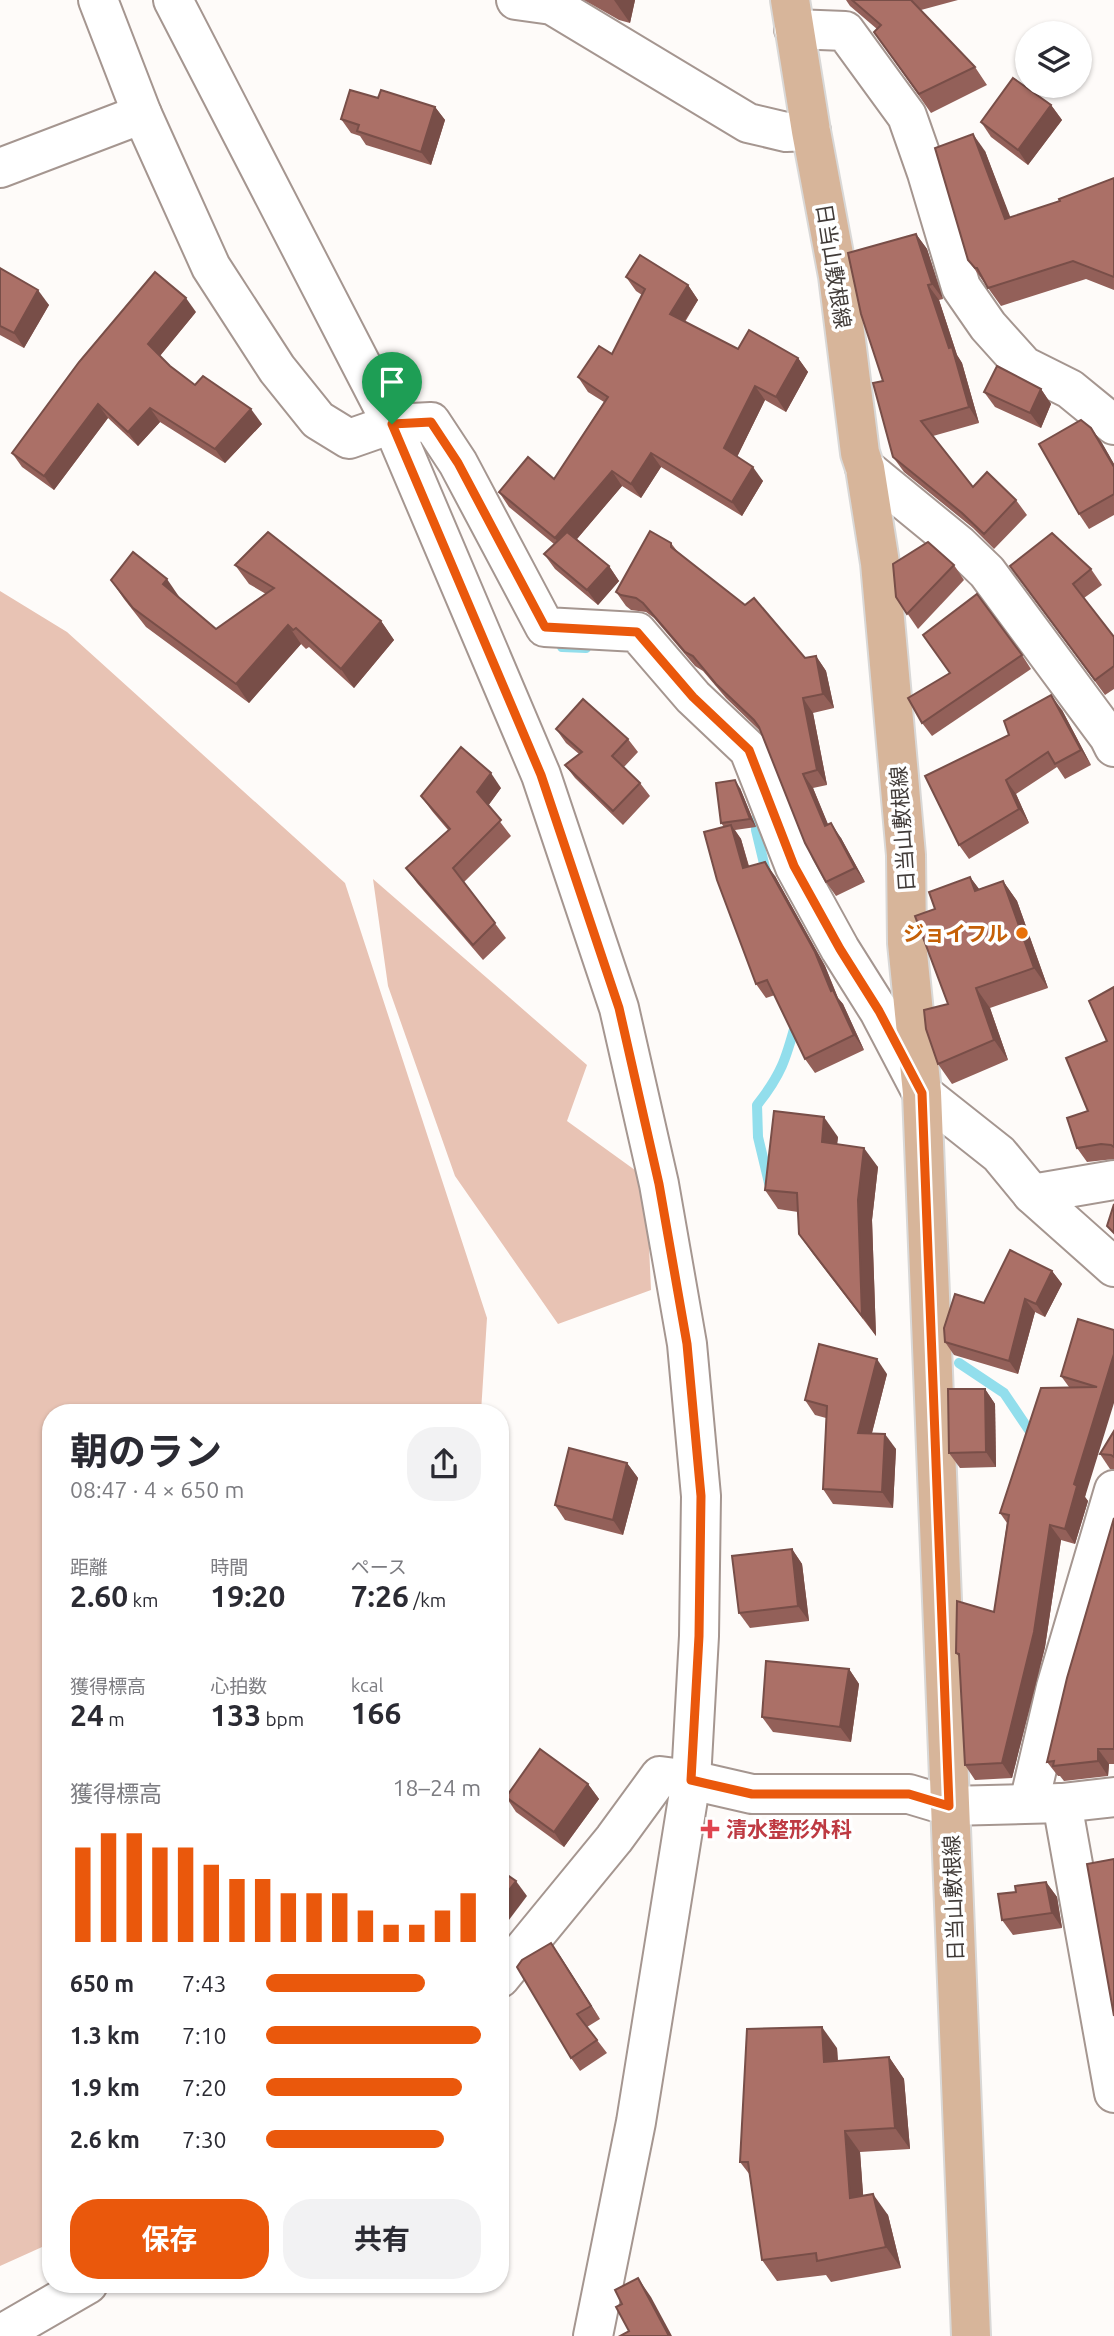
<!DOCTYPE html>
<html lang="ja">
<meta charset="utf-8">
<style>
body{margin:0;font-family:Ubuntu,"Noto Sans JP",sans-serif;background:#f2f2f3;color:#2b2b33;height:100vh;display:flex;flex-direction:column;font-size:26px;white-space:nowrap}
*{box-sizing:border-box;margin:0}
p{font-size:23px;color:#7c7c81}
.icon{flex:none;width:38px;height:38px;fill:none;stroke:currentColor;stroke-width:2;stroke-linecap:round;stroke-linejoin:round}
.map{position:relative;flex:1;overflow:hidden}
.side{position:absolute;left:42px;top:1404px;width:467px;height:889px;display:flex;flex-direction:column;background:#fff;border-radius:28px;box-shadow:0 2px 5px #0004}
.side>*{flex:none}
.tools{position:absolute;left:1015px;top:21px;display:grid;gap:14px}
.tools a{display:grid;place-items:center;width:77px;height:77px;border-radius:50%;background:#fff;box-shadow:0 2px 5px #0004;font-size:35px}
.pin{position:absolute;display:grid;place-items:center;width:60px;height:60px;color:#fff;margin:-72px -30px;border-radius:50% 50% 50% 0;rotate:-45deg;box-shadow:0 0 7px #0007}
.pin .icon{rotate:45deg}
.round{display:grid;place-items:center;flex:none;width:74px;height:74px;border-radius:28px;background:#f2f2f3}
.head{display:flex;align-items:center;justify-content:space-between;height:119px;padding:0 28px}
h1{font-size:38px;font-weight:700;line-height:52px}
.figures{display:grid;grid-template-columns:repeat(3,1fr);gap:10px;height:119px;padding:7px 28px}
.figures div{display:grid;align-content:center}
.figures b{font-size:30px;font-weight:700}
.figures small{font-size:19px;font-weight:400}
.figures p{font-size:19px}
.chart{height:196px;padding:14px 28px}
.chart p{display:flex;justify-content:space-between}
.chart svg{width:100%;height:126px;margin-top:7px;stroke:#ea580c;stroke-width:6}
.button{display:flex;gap:14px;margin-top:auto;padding:14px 28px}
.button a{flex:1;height:80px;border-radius:28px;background:#ea580c;color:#fff;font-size:28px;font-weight:700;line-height:80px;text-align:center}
.button a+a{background:#f2f2f3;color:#2b2b33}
ul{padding:0 28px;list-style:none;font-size:23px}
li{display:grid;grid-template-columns:112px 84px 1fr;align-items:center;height:52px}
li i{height:18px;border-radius:9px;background:#ea580c}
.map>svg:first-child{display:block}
.green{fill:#e8c3b4}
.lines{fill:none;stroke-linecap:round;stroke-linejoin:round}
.stream{stroke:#92deec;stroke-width:10}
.minor-casing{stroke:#a59690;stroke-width:42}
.major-casing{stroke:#d9d8d7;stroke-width:42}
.minor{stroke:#fff;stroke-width:38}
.major{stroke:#d7b59a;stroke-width:38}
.wall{fill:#936059}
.shaded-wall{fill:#784e48}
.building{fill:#ab7067;stroke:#784e48;stroke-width:2}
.route-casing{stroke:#fff;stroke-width:14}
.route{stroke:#ea580c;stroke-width:9}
.food-dot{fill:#e8710a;stroke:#fff;stroke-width:2.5}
.health-dot{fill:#e0444e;stroke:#fff;stroke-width:2.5}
.labels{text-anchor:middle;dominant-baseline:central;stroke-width:7;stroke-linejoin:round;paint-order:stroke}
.street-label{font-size:21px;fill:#413b38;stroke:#fff}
.food-label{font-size:21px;font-weight:bold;fill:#c56008;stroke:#fff;text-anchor:end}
.health-label{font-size:21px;font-weight:bold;fill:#be3a42;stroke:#fff;text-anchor:start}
</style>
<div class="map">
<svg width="1114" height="2336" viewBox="0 0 1114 2336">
<rect width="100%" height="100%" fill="#fefbf9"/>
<g class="green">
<path d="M0,591L67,632L345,883L487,1318L481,1412H51V2243L0,2266Z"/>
<path d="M373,879L587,1065L567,1121L646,1178L651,1290L558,1324L455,1176L388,986Z"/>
</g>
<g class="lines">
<g class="stream">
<path d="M562,647L586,648"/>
<path d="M758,809L756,830L767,876"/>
<path d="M769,1183L758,1137L757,1105C781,1075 786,1059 796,1022"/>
<path d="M959,1363L1004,1393L1035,1439"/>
</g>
<g class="minor-casing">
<g id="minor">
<path d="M98,0L142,114"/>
<path d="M173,0L392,424L541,775L619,1008L659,1184L687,1344L701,1496L699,1636L691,1780L636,2122L593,2336"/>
<path d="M516,0L552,5L748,123L786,132L811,131"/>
<path d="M794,29L845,31L907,116L927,173L961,287L988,326L1024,366L1070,389L1114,425"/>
<path d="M0,168L142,114L211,267L277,369L318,420L349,439L392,424L431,422L458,463L545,627L637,632L693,697L749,750L795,867L840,949L879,1011L922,1093L999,1154L1032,1194L1114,1267"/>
<path d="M865,468L959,545L987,572L1109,737L1114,747"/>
<path d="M1032,1194L1114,1180"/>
<path d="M1029,1803L1056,1687L1114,1490"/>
<path d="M1062,1803L1114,2093"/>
<path d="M500,1978L614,1839L660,1776L691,1780L752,1794H909L949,1806L1062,1803L1114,1797"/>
<path d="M0,2335L88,2284"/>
</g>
</g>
<g class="major-casing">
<path id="major" d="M790,0L811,131L838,276L860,453L865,468L880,563L906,855L907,943L922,1093L971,2336"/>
</g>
<use href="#minor" class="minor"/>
<use href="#major" class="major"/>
</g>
<g class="wall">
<path d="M584,0H635L630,23L619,20Z"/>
<path d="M846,0H958L921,10L975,67L987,85L931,113L874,32L877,29L850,6Z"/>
<path d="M378,98L435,107L445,120L431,165L366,145L360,136L351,133L341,119Z"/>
<path d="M1051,105L1062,120L1028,165L991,137L981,122Z"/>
<path d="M985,151L1010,218L1060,201L1114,178V290L1086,279L1001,306L968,260Z"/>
<path d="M916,234L927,249L943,299L939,300L957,355L962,363L979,423L933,436L973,487L1016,500L1027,515L994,549L973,528L904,472L893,457L883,381Z"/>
<path d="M0,268L49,305L24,348L0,335Z"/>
<path d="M626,277L688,285L698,300L685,322L738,349L798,358L808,372L786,412L765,400L737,457L763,481L742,516L661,467L641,498L622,486L577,539L609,566L619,581L598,605L555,569L544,554L554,544L509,507L499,492L554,479L604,402L588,392L578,377L612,354L642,295L636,291Z"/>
<path d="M196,312L160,356L170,366L195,385L262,424L225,463L160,422L138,446L108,418L54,490L22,467L12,453Z"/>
<path d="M1041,389L1051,404L1041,428L995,407L984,392Z"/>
<path d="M1091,428L1102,443L1114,464V515L1089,529L1079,514Z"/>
<path d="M671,543L677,551L805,658L816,656L826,671L834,708L813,713L827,785L813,788L828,825L841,838L865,882L836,896L826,882L760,731L726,698L703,671L695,666L654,618L646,612L631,610L626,606L616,592Z"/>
<path d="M235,565L381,621L394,640L354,688L309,647L306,649L301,644L249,703L146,627L124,599L111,580L180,598L216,629L266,594L249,584Z"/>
<path d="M954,565L964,580L918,629L896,597Z"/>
<path d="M1091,569L1102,585L1084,598L1114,637V689L1105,695L1021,581Z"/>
<path d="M1022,655L1031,669L932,736L922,723Z"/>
<path d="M1062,710L1091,765L1065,779L1057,767L1016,794L1029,823L969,859L959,845L1009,735Z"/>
<path d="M556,729L628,739L638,752L624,767L640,783L650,796L623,825L575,778L565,765L579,754L566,743Z"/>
<path d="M501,788L488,806L511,836L464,882L506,938L483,960L417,883L406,868L448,830L432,811L421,796Z"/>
<path d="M740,788L756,827L735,830L741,839L749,866L775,876L825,966L838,998L843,1004L864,1050L815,1073L805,1059L775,995L766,998L756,984L724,827L721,823Z"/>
<path d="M970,877L979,889L1003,881L1017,901L1048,988L990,1008L1008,1060L952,1084L938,1064L948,1004L935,909Z"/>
<path d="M1114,987V1159L1087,1162L1077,1148L1107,1041Z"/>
<path d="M838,1137L837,1144L878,1167L872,1220L876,1336L813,1254L799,1234L798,1212L778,1209L765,1190Z"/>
<path d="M1052,1271L1062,1284L1045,1317L1035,1312L1018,1374L954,1355L945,1342L984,1303Z"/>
<path d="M1114,1330L1085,1497L1088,1501L1075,1544L1061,1540L1045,1647L1012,1778L975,1780L965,1765L960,1658L956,1653L994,1612L1007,1523L1000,1513L1069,1387L1061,1376Z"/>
<path d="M887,1374L872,1433L896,1449L893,1508L833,1504L823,1489L826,1418L815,1415L805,1400Z"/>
<path d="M985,1389L995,1404L996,1467L960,1468L949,1453Z"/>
<path d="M1114,1431V1469H1110L1100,1454Z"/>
<path d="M627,1463L638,1478L623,1535L565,1520L555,1505Z"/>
<path d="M1114,1518V1764H1109L1108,1776L1064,1781L1060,1776H1058L1047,1762Z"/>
<path d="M792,1549L802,1564L809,1621L750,1628L739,1613Z"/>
<path d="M849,1669L859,1684L851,1742L773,1732L762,1717Z"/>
<path d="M588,1784L599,1799L564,1847L516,1812L506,1797Z"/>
<path d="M1046,1882L1057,1897L1062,1928L1013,1935L1002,1920L1016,1892Z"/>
<path d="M560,1956L600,2019L587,2027L607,2053L580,2071L571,2058Z"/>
<path d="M837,2048L838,2061L889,2057L904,2079L910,2149L860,2152L863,2196L888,2215L901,2268L831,2282L826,2275L777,2281L762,2260L750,2175L740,2162Z"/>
</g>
<g class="shaded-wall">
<path d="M614,0H635L630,23Z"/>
<path d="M1051,105L1062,120L1028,165L1018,150Z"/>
<path d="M435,107L445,120L431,165L421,152Z"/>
<path d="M973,134L985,151L1018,237L1005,219Z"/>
<path d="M916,234L927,249L943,299L932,284Z"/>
<path d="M688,285L698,300L680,328L670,314Z"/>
<path d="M928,285L939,300L957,355L962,363L979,423L969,407Z"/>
<path d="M38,290L49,305L24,348L14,333Z"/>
<path d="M186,298L196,312L158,358L148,344Z"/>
<path d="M798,358L808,372L786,412L776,397Z"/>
<path d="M755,386L765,400L734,463L724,448Z"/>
<path d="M1041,389L1051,404L1041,428L1030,413Z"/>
<path d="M98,404L108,418L54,490L44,476Z"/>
<path d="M150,408L160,422L138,446L128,432Z"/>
<path d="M251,409L262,424L225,463L215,449Z"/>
<path d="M1091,428L1102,443L1114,464V467Z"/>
<path d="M651,453L661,467L641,498L631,484Z"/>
<path d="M753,467L763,481L742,516L732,502Z"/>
<path d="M612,471L622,486L565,553L555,538Z"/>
<path d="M609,566L619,581L598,605L587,590Z"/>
<path d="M167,579L180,598L176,603L163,584Z"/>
<path d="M381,621L394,640L354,688L341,669Z"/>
<path d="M288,625L301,644L249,703L236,684Z"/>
<path d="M816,656L826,671L834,708L823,694Z"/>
<path d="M1051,695L1062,710L1091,765L1081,750Z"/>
<path d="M803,698L813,713L827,785L817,770Z"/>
<path d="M491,773L501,788L487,807L477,792Z"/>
<path d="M803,774L813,788L835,841L825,826Z"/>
<path d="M735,780L740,788L756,827L750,819Z"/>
<path d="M1006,780L1016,794L1029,823L1019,809Z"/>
<path d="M831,823L841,838L865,882L855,868Z"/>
<path d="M731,825L741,839L753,882L743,868Z"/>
<path d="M765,862L775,876L825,966L838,998L843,1004L864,1050L854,1035Z"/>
<path d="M970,877L985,897L975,891Z"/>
<path d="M1003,881L1017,901L1048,988L1034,968Z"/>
<path d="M976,988L990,1008L1008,1060L994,1040Z"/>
<path d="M824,1117L838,1137L835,1162L822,1142Z"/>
<path d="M864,1148L878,1167L872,1220L876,1336L862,1316L858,1200Z"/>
<path d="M1052,1271L1062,1284L1045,1317L1036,1304Z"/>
<path d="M1025,1299L1035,1312L1018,1374L1009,1361Z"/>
<path d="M1114,1354V1403L1085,1497L1088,1501L1075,1544L1065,1529L1074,1484Z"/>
<path d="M877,1359L887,1374L868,1448L858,1433Z"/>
<path d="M985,1389L995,1404L996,1467L986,1452Z"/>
<path d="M885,1434L896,1449L893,1508L882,1492Z"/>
<path d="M627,1463L638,1478L623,1535L613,1520Z"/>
<path d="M1050,1525L1061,1540L1045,1647L1012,1778L1002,1763Z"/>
<path d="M792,1549L802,1564L809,1621L798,1606Z"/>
<path d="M849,1669L859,1684L851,1742L840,1727Z"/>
<path d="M1098,1749L1109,1764L1108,1776L1098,1761Z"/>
<path d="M588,1784L599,1799L564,1847L554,1832Z"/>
<path d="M516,1881L527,1896L500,1932V1902Z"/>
<path d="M1046,1882L1057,1897L1062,1928L1052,1913Z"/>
<path d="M551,1943L560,1956L600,2019L591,2006Z"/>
<path d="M822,2027L837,2048L839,2083L824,2062Z"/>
<path d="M889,2057L904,2079L910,2149L895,2128Z"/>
<path d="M845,2131L860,2152L865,2220L850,2198Z"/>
<path d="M873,2194L888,2215L901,2268L886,2247Z"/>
<path d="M638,2278L651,2297L672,2336H669Z"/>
</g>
<g class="building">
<path d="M852,0H911L975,67L919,94L874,32L881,25Z"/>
<path d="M1013,78L1051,105L1018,150L981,122Z"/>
<path d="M350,90L378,98L381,90L435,107L421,152L357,131L359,125L341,119Z"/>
<path d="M973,134L1005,219L1060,201L1059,199L1114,178V277L1073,261L988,288L977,268H975L968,260L935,148Z"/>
<path d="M916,234L932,284L928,285L949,348L952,347L969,407L921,421L973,487L987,472L1016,500L984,534L962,513L893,457L873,383L883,381L861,314L848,253Z"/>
<path d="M640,255L688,285L670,314L738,349L749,330L798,358L776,397L755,386L724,448L753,467L732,502L651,453L631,484L612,471L555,538L499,492L528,457L554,479L608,397L578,377L599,346L612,354L645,289L626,277Z"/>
<path d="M0,268L38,290L14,333L0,326Z"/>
<path d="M155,272L186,298L148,344L170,366L195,385L203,376L251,409L215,449L150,408L128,432L98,404L44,476L12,453L79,362Z"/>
<path d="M997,366L1041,389L1030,413L984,392Z"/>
<path d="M1081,420L1091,428L1114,467V494L1079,514L1039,444Z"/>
<path d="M650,531L671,543V547L745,605L754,598L805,658L816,656L823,694L803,698L817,770L803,774L825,826L831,823L855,868L826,882L805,843L759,727L754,720L716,684L693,656L685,652L643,603L636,598L621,595L616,592Z"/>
<path d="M268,532L381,621L341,669L296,628L293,630L288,625L236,684L133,608L111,580L133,552L167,579L163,584L216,629L274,588L235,565Z"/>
<path d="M567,532L609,566L587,590L544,554Z"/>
<path d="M1052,533L1091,569L1073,584L1114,637V666L1095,680L1010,566Z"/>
<path d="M928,542L954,565L907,614L896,597L893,564Z"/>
<path d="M977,594L1022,655L922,723L908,698L950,673L923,635Z"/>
<path d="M1051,695L1081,750L1055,764L1048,752L1006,780L1019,809L959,845L925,776L1009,735L1004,721Z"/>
<path d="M583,699L628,739L612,756L640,783L613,811L565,765L582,752L556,729Z"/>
<path d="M461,747L491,773L477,792L501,820L453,868L495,923L473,945L406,868L450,829L421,796Z"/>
<path d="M735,780L750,819L721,823L716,783Z"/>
<path d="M731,825L743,868L765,862L815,952L831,991L833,990L854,1035L805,1059L767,980L756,984L717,880L704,832Z"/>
<path d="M970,877L975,891L1003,881L1034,968L976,988L994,1040L938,1064L926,1029L924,1010L948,1004L915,916L935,909L929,892Z"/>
<path d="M1114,987V1147L1111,1145L1101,1144L1077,1148L1067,1118L1088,1111L1066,1058L1107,1041L1089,1001Z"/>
<path d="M774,1111L824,1117L822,1142L864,1148L858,1200L862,1316L799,1234L797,1193L765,1190Z"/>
<path d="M1114,1204V1233L1107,1226Z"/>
<path d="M1010,1250L1052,1271L1036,1304L1025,1299L1009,1361L945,1342L944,1328L955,1294L984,1303Z"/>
<path d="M1078,1319L1114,1330V1354L1074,1484L1077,1486L1065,1529L1050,1525L1034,1632L1002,1763L965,1765L959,1654L956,1653L957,1601L994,1612L1009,1515L1000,1513L1041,1388L1097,1387L1061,1376Z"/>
<path d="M819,1344L877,1359L858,1433L885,1434L882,1492L823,1489L827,1406L805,1400Z"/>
<path d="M948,1389H985L986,1452L949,1453Z"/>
<path d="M1114,1431V1457L1111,1455L1100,1454Z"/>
<path d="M569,1448L627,1463L613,1520L555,1505Z"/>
<path d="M1114,1518V1749H1098V1761L1053,1766L1054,1761L1047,1762L1067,1678Z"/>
<path d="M792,1549L798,1606L739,1613L732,1556Z"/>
<path d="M766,1661L849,1669L840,1727L762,1717Z"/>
<path d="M540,1749L588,1784L554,1832L506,1797Z"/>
<path d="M1114,1859V2016L1087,1864Z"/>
<path d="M500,1870L516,1881L500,1902Z"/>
<path d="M1046,1882L1052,1913L1002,1920L998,1894L1016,1892L1015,1886Z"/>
<path d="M551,1943L591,2006L577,2014L597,2040L571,2058L517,1967L522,1960Z"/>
<path d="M822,2027L824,2062L889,2057L895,2128L845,2131L850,2198L873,2194L886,2247L817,2261L816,2253L762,2260L748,2162H740L747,2029Z"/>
<path d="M638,2278L669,2336H620L629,2331L616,2307L622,2304L615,2290Z"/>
</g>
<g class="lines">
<g class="route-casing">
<path id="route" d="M431,422L458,463L545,627L637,632L693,697L749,750L794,866L840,949L879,1011L922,1093L949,1806L909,1794H752L691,1780L699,1636L701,1496L687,1344L659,1184L619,1008L541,775L392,424Z"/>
</g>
<use href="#route" class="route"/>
</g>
<circle class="food-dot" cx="1022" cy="933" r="7"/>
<path class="health-dot" d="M706.5 1818.5h7v7h7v7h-7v7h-7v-7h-7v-7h7z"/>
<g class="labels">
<g class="street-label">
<text transform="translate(834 266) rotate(81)">日当山敷根線</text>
<text transform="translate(902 829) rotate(-94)">日当山敷根線</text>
<text transform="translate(953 1898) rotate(-92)">日当山敷根線</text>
</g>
<g class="food-label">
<text x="1008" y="933">ジョイフル</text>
</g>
<g class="health-label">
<text x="726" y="1829">清水整形外科</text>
</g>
</g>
</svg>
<div class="tools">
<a><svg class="icon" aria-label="layers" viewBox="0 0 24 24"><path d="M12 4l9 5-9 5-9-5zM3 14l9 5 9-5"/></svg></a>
</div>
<div class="pin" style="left:392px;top:424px;background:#1e9e55"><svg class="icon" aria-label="arrive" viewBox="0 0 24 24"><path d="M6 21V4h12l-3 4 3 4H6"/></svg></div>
<section class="side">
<div class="head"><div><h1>朝のラン</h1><p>08:47 · 4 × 650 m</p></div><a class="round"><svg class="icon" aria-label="share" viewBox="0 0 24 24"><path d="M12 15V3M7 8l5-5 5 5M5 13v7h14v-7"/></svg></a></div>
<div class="figures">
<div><p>距離</p><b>2.60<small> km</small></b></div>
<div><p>時間</p><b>19:20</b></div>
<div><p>ペース</p><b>7:26<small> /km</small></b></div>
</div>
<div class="figures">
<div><p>獲得標高</p><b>24<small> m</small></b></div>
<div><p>心拍数</p><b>133<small> bpm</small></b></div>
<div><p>kcal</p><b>166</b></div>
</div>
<div class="chart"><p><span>獲得標高</span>18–24 m</p>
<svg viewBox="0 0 160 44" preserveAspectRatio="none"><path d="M5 44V11M15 44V6M25 44V6M35 44V11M45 44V11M55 44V17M65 44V22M75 44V22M85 44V27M95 44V27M105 44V27M115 44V33M125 44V38M135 44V38M145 44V33M155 44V27"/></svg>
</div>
<ul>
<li><b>650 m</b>7:43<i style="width:74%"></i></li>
<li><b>1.3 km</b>7:10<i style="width:100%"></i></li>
<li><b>1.9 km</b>7:20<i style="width:91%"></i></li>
<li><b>2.6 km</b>7:30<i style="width:83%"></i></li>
</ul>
<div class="button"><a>保存</a><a>共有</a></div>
</section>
</div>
